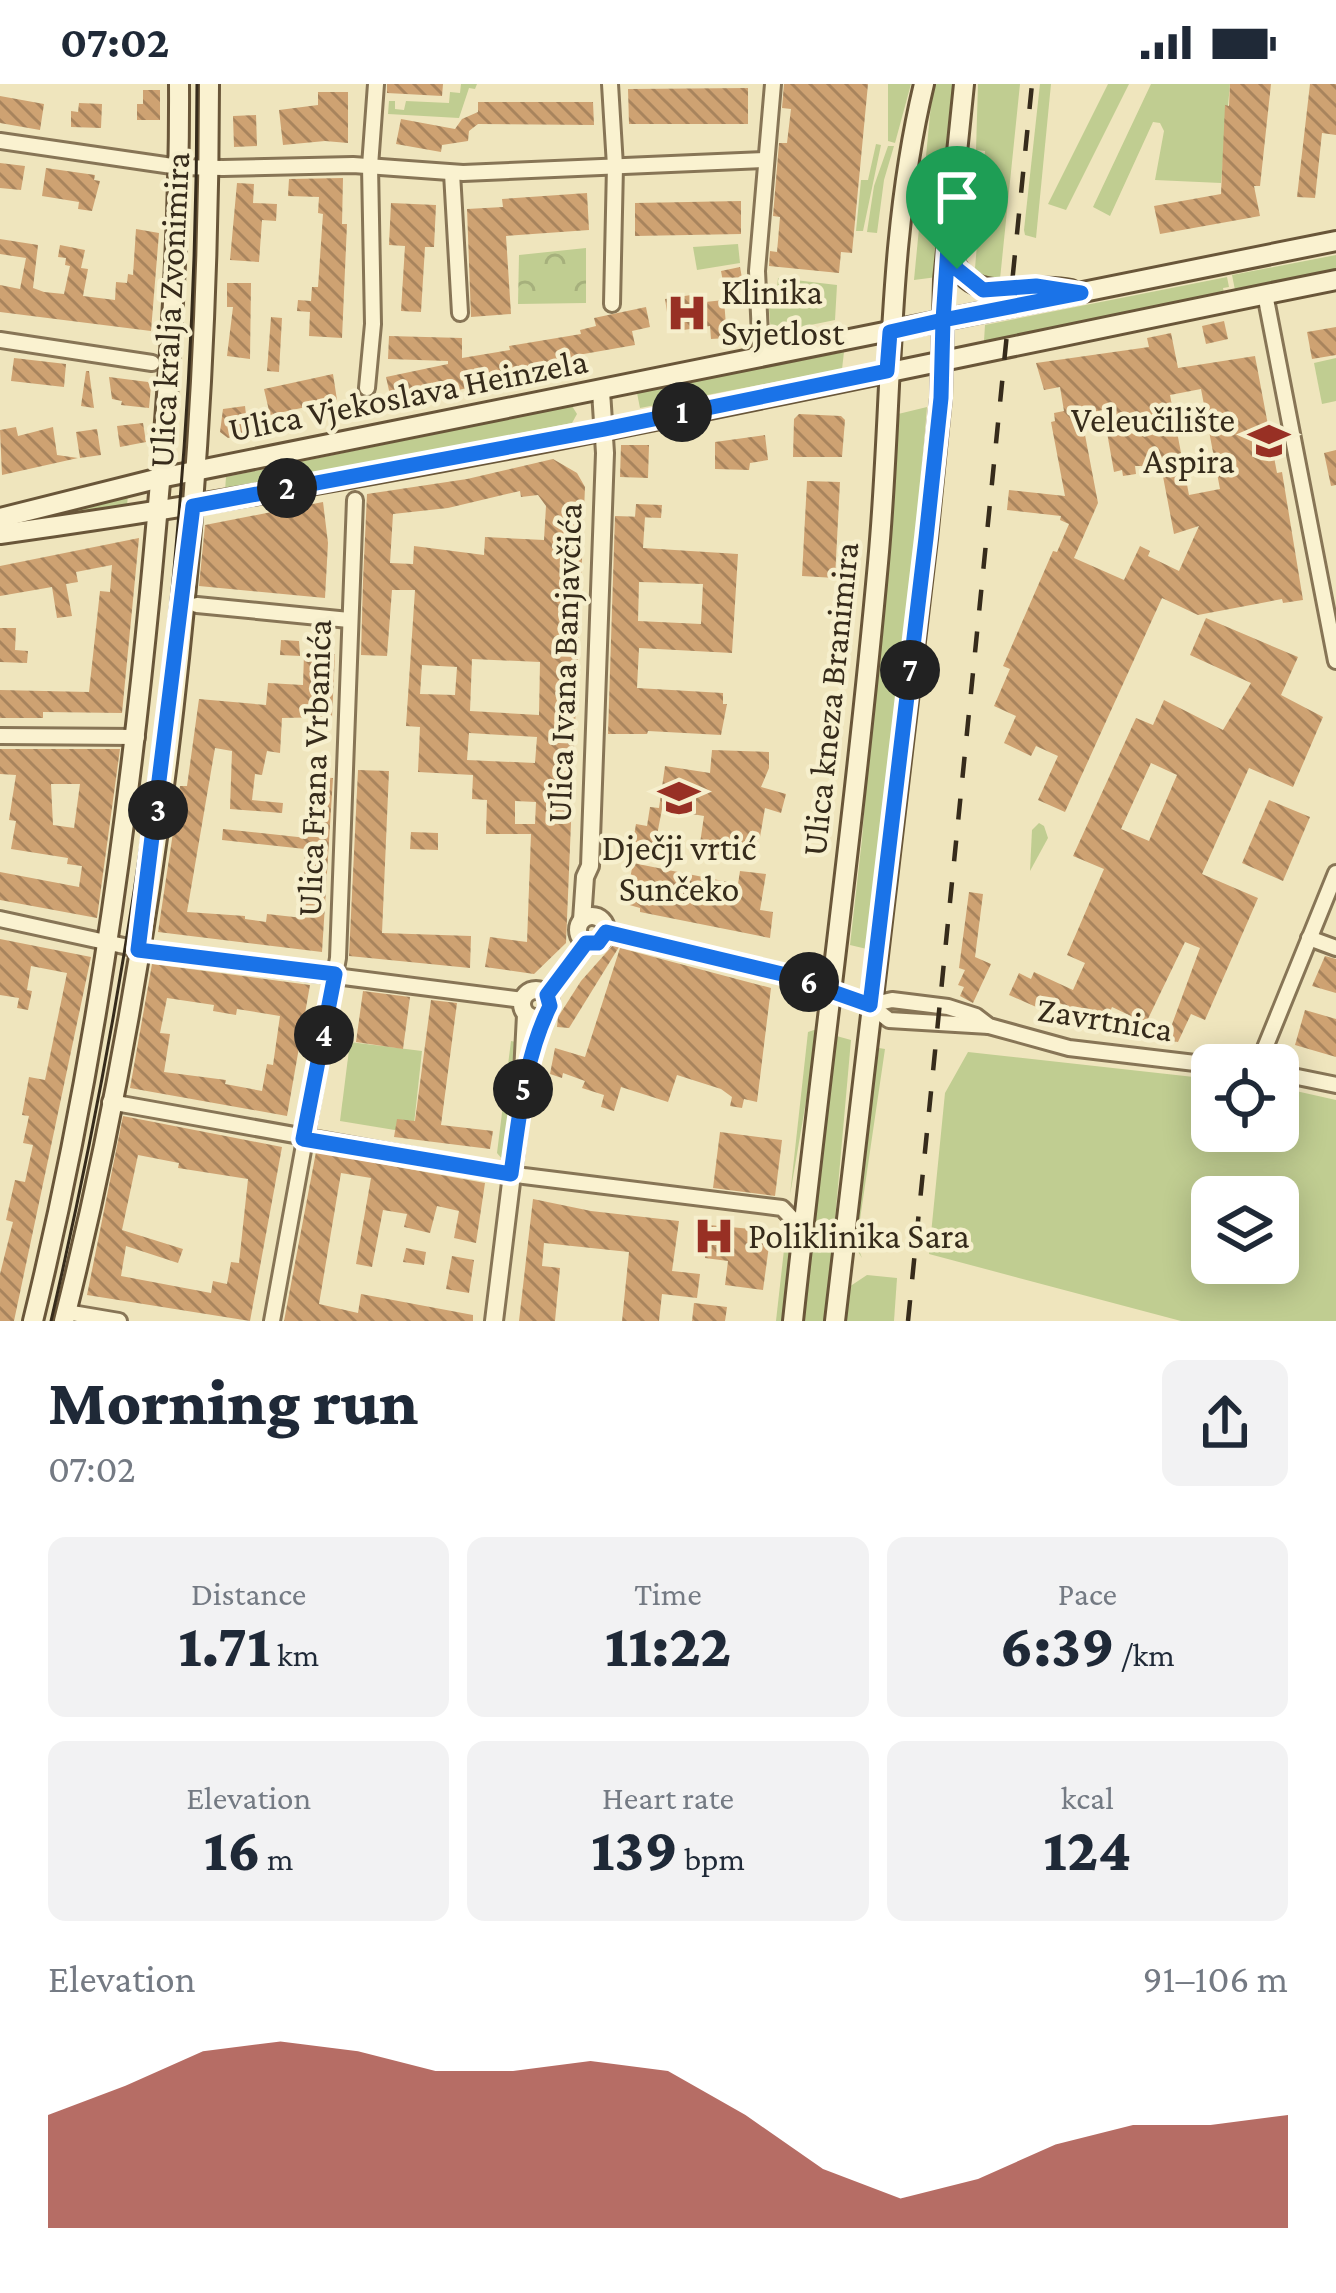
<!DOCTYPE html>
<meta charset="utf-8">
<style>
body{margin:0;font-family:"Crimson Pro",serif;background:#f2f2f3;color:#1f2937;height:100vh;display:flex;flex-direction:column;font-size:45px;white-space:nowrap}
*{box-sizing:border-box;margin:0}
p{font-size:39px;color:#747a83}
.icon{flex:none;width:66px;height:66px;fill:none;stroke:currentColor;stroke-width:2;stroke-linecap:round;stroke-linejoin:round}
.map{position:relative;height:1237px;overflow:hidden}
.drawer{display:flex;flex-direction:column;background:#fff;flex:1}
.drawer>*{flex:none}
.tools{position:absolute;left:1191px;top:960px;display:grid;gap:24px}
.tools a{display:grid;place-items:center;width:108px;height:108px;border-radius:18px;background:#fff;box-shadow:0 6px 30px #0003;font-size:60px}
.pin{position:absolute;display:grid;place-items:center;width:102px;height:102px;color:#fff;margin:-123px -51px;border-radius:50% 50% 50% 0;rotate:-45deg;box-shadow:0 0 12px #0007}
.pin .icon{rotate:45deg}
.km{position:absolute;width:60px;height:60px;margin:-30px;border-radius:50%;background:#222;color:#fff;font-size:33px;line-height:60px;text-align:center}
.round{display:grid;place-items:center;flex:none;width:126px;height:126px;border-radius:18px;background:#f2f2f3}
.summary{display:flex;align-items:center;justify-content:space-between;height:204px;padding:0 48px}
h1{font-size:66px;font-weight:800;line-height:90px}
.stats{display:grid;grid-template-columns:repeat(3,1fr);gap:18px;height:204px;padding:12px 48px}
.stats div{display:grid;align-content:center;border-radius:18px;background:#f2f2f3;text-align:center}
.stats b{font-size:60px;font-weight:800}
.stats small{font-size:33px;font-weight:400}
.stats p{font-size:33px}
.chart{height:336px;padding:24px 48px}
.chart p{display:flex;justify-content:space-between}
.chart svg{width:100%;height:216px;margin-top:12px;fill:#983024;opacity:.7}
.status{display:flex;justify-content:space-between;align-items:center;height:84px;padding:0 60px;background:#fff;direction:ltr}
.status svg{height:33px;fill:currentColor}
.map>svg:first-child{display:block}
.grass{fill:#c0cd91;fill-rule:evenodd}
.forest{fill:url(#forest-crowns)}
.building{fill:url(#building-back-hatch);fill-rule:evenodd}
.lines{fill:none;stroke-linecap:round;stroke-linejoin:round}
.minor-casing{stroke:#877556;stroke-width:20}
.tertiary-casing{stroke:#877556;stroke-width:22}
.secondary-casing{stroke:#695639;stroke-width:24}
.minor{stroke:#faf2d0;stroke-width:14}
.tertiary{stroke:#faf2d0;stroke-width:16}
.secondary{stroke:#faf2d0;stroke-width:18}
.tram{stroke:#362b1b;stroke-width:3}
.rail{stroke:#362b1b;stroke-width:4.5;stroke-dasharray:21 21;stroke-linecap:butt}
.route-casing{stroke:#fff;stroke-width:24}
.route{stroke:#1a73e8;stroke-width:15}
.labels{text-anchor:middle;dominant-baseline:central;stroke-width:9;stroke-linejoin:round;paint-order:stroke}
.poi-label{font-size:36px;fill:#362b1b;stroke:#f6efcd;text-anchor:start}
.street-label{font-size:36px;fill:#362b1b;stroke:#f6efcd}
</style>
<div class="status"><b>07:02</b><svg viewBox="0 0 49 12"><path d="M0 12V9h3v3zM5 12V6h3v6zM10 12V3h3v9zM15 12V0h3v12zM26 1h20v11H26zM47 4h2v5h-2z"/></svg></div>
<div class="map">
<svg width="1336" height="1237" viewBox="0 0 1336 1237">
<defs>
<pattern id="forest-crowns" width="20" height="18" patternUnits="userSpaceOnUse" patternTransform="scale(3)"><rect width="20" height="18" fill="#c0cd91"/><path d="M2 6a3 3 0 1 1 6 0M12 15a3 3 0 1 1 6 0" fill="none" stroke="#a6b07c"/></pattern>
<pattern id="building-back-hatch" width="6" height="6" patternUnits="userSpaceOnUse" patternTransform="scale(3)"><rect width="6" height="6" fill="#cea272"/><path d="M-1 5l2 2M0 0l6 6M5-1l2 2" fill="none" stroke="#a8845d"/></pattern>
</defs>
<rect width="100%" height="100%" fill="#efe5bd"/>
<g class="grass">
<path d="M461,0H477L475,5L469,4L459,34L388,30L389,17H395V25L404,26L406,17L449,19L450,8L460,9Z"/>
<path d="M888,0H911L895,59L888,57Z"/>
<path d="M933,0H956L937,193L914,196Z"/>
<path d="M978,0H1020L1000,195C990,196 980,194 975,184L985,67L976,66Z"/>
<path d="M1040,0H1051L1036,154L1025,151L1024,146Z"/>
<path d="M1108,0H1129L1066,126L1048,120Z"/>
<path d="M1151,0H1230L1221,99L1155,96L1164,47L1160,39L1153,38L1110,132L1093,123Z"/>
<path d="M876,60L881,61L863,147H856L861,96H868Z"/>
<path d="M888,62H894L884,96L877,149L867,148L874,102Z"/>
<path d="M738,160L740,179L697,186L693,163Z"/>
<path d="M1336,171V186L1235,206L1232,191Z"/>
<path d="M1227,193L1229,203L1223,204L1224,209L984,257L985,241Z"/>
<path d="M778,194L837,201L835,236L771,249L768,213L777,204Z"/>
<path d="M844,268L842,285L640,324L637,309Z"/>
<path d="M1336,274V317L1322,320L1314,279Z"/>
<path d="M572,322L577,330L572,339L225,407L226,393Z"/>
<path d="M927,323L915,468L871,866L850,861L862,755L894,331Z"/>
<path d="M128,410L127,422L48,437H27Z"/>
<path d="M1039,739L1044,742L1048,754L1030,787L1032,746Z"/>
<path d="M814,946L818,947L790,1111L808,948Z"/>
<path d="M833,951L851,956L826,1237H801Z"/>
<path d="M511,957L516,958L503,1076L497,1069Z"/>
<path d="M350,958L422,967L413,1049L340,1037Z"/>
<path d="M879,964L885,965L858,1149L854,1153L862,1174L852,1158Z"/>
<path d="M968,968L1212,995V1047H1278V1003L1336,1016V1237H1181L929,1170L945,1009ZM1212,1113H1278V1179H1212Z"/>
<path d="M787,1139L793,1155L784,1237H776Z"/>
<path d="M867,1191L897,1194L894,1237H842L849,1203Z"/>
</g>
<path class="forest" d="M586,164V219L518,220L519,171Z"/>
<g class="building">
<path d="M387,0H443L442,12L387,9Z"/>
<path d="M784,0H868L852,169L841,168L839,189L769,182L770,167L777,168L780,133L773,132L779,59H787L791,25L782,24Z"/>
<path d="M1230,0H1271L1260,102H1254L1260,132L1160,150L1154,122L1221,110L1225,21L1229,22Z"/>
<path d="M1310,0H1336V51L1322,49L1315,114L1297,113Z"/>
<path d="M748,4V40H629L628,5Z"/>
<path d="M143,6H160V36H137V20H143Z"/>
<path d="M318,8H348V59L325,57L283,61L279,26L318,21Z"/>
<path d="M0,12L44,20L40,46L0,39Z"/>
<path d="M478,18H593L594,41L478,40L469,47L468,57L442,61L441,68L396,60L401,35L455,45L462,35L478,28Z"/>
<path d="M79,19L102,20L101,44L71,43V27L78,28Z"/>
<path d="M256,31L257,62L234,63L233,32Z"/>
<path d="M0,79L25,82L21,106L0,104Z"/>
<path d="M46,84L95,91L94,96L100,97L92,127L78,125L79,118L42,112Z"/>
<path d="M343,94L342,140H347L342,254L309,252L310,228L297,227L298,216L311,217L312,203H318L323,130L318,129L319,113L288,112L289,95Z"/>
<path d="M237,99L254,100L253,119L277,120L276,137L262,136L259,178L230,176Z"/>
<path d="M587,109L589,146L506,152L511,230L471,233L467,125L503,123L502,115Z"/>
<path d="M741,117V150L635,152V119Z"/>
<path d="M391,119L436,121L434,163H425L421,228L401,227L405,162L389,161Z"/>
<path d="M136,145L159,149L151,247L0,228V201L20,205L26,174L0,170V155L38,161L33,204L44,208L64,210L70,182L65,181L66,174L58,173L60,161L85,166L81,184L88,185L83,212L115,216L116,198L127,199L128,190L133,191Z"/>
<path d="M740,183L744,205L725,208L721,187Z"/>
<path d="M227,199H251L250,275L227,272L233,223H227Z"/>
<path d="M704,209L705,218L724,216L727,254L711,255L710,242L670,248L665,215Z"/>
<path d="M646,223L650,243L632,247L635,261L578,271L581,286L483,304L482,301L392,320L386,293L448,280V277L388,275L389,252L462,254V274L510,266L509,262L581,250L580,246L596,242L594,234Z"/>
<path d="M271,233L282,234L279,288L267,287Z"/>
<path d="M1224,237L1228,255L1206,260L1202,242Z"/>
<path d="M1336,243V271L1312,275L1307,248Z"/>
<path d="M1171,249L1178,284L1255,272L1277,389L1282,388L1303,516L1283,519L1282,515L1198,531L1162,514L1065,728L1038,716L1058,672L1036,662L1031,672L1004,659L1016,632L994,622L1010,585L1003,582L1053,467L1057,468L1069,440L1060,436L1061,432L1007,426L1009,406L1065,412L1051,338L1055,337L1054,329L1064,327L1060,303L1044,306L1036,279L1149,263L1147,254ZM1201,305L1220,405L1189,411L1170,311ZM1103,326L1114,388L1122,386L1123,392L1136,390L1135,382H1161L1174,450L1199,442L1179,487L1148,472L1150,467L1140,462L1124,496L1074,474L1098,419L1081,330Z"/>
<path d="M14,274L66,280L64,303L11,297Z"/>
<path d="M86,287H89L94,324L81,322Z"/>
<path d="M333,290L337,316L270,331L264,305Z"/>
<path d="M109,293L148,298L151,302L149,324L121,321L122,317L112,315Z"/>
<path d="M245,322L248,348L228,354L220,348L223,325Z"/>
<path d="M799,330L841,332L845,336L842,373H793L794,335Z"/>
<path d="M143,339L146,358L120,363L117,342Z"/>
<path d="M16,343L18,352L53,343L57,371L78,374L2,391L0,346Z"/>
<path d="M97,345L101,371L80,374L76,348Z"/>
<path d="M765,351L768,376L750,379L749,386L715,385V358Z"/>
<path d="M621,361H649L648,394L620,393Z"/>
<path d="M1336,366V401L1331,402L1324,369Z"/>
<path d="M553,375L577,389L585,403L566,859L534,890L485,883L490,853L527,858L531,750H486L487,716L472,715L473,691L418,688L420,643L406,642L415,506H392L387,572L361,571L363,497L367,410L467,395ZM520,407L521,413L538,411L546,422L544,456L485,453L484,471L414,462L413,480L390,479L393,430L448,424ZM472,575L540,578L539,631L470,627ZM422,581L457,583L455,611L420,610ZM469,649L537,653L535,679L467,676ZM515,717L536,718L535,740H515Z"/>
<path d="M807,397L840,398L835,494L802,492Z"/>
<path d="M323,418L328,459L325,514L199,502L205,441Z"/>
<path d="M636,420L662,421L661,434L635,433Z"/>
<path d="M615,432L645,433L643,464L738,470L732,569L639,564L637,604L723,609V620H727L721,651L648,647L647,650H608ZM639,498L703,500L701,540L638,537Z"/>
<path d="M139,454L122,629L43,628V634H0V606L89,608L100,507L110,508L112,481L76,488L78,498L66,500L72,532L57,534L52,503L0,512V482Z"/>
<path d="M1206,534L1298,573L1281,611L1323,633L1293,703L1249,684L1202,790L1258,814L1205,936L1191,930L1178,958L1153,954L1158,940L1171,943L1200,864L1185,858L1146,939L1112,923L1105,939L1057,918L1052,930L1009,911L1019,889L1031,895L1034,888L1073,906L1085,879L1067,871L1104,785L1073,772L1136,634L1153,641L1164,616L1223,646L1251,599L1190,571ZM1151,679L1177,691L1149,757L1121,745Z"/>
<path d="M0,544H16L15,566L28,567L27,579L0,578Z"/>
<path d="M281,556L299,557L300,572L280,571Z"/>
<path d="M304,570H335L332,633L282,634L280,669L267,667L262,691L255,690L252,716L283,719L282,729L230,725L232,667L215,664L187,828L245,832V835L266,838L267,830L303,834L305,765L222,756L223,745L307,754L311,693L333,694L322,868L158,848L180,702H187L199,615L266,621L268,599L303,601Z"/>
<path d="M0,665H120L97,834L0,816V788L79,803L82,782L67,780L68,774L11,765L16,737L9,736L16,691L0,690ZM51,700H80L74,744L53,741Z"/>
<path d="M712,666L769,668V684L761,703L786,710L781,729L765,724L760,753L756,759L746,757L742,778L713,774L714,768L699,766L704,732L662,725L654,767L632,764L636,740L647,742L650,723L659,724L665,682L710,689Z"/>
<path d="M358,686L389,687L382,849L471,852L470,884L349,872Z"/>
<path d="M1269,716L1310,733L1283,797L1242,779Z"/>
<path d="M411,748L438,749V766L410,765Z"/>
<path d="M633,779L738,800L740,787L766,790L760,826L773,828L770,854L640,828V824L619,818L625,799L629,800Z"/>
<path d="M969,808L983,810L975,873L991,880L973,919L960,912L964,903L958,901L965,886L959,884Z"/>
<path d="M0,855L91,873L14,1237H0V1190L13,1138L6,1136L15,1096L25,1098L33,1061L23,1059L29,1032L22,1031L29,993L45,996L67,889L31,882L27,906L32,907L28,926L17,924L19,914L0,911Z"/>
<path d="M613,861L619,863L569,944L557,943L558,933L581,897Z"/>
<path d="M620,864L771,904L757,1018L744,1015L742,1024L730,1022L732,1013L721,1005L677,991L668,1018L621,1003L614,1027L601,1023L604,1011L582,1004L585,997L563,989L562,994L550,990L555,964L585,973Z"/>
<path d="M1325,872L1336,875V909L1312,902Z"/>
<path d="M152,880L310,901L287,1032L130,1004ZM167,914L214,921L213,927L236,931L237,925L280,932L273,981L267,980L262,1007L225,1000L226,996L164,988L170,950L160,949Z"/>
<path d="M363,907L410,913L403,965L356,958Z"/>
<path d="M431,916L457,919L441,1041L493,1047L490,1065L394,1053L397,1035L415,1037Z"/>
<path d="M1305,926L1336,935V973L1295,961Z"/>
<path d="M123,1032L282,1063L250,1237L87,1211ZM138,1071L179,1079L178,1084L248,1095L239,1179L231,1178L227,1200L213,1197L211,1209L121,1192L126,1162L178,1179L183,1165L122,1146Z"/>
<path d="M720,1048L782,1056L775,1112L713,1104Z"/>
<path d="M316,1068L485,1099L476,1159L454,1154L459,1127L437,1122L430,1149L404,1143L407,1130L383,1126L372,1183L356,1180L371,1094L341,1089L319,1220L358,1229L361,1210L473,1231V1237H284Z"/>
<path d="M533,1115L591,1127L679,1137L672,1187L700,1190L697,1214L662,1210L659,1237H622L629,1168L544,1159L542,1182L560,1184L555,1237H519Z"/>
<path d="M709,1141L771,1147L763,1206L725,1201L728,1177L705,1174Z"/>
<path d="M406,1164L426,1168L424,1181L403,1178Z"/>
<path d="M452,1172L474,1176L469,1209L446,1205Z"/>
<path d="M694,1219L727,1223L725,1237H692Z"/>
</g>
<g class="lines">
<g class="minor-casing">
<g id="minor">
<path d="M610,0L615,82L612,220"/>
<path d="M0,57L179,83L223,84L353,81L463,89L765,76"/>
<path d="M452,89L460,229"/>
<path d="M1265,210L1336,577"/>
<path d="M0,256L152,279"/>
<path d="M761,273L757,187L773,0"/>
<path d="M367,304L373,240L370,82L376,0"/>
<path d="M197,521L349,536"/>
<path d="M0,652L137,653"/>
<path d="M0,835L156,869L523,916"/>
<path d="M606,848L794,893L870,921L889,936L989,942"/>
<path d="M1309,854L1336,864"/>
<path d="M870,921L892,916L948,923L976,932L989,942L1069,964L1212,981"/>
<path d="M1258,981L1336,789"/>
<path d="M1278,989L1336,1001"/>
<path d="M110,1018L524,1092L782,1124L803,1146"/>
<path d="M66,1228L119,1237"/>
<path d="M272,1237L338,874L355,416"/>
</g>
</g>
<g class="tertiary-casing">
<g id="tertiary">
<circle cx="592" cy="846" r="14"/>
<path d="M582,836L585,793L590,782L605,369L601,307"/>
<circle cx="536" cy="920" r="14"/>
<path d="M547,911L586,859"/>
<path d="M494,1237L522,1009L526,931"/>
</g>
</g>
<g class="secondary-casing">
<g id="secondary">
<path d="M950,169C971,227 1022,196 1071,206"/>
<path d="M0,434L160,394L1336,157"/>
<path d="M0,450C449,388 892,285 1336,196"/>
<path d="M33,1237C92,997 126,755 150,509C166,340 180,170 179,0"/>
<path d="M64,1237C163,842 209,407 209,0"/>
<path d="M793,1237C820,984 855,732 878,479C893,319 886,158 924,0"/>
<path d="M835,1237L927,455L941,314L944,196L964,0"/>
</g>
</g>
<use href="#minor" class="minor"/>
<use href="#tertiary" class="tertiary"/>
<use href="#secondary" class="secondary"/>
<path class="tram" d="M51,1237C145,832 197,416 197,0"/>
<path class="rail" d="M908,1237L1032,0"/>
</g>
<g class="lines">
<g class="route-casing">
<path id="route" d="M957,185L948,163L943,236L890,248L887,287L605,345L193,422L138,866L335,890L303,1055L511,1090C519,1034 525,972 550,922L547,911L586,859H598L606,848L782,890L870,921L926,454L941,314L943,236L1081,209L1036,202L983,206L957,185"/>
</g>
<use href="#route" class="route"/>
</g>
<defs>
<g id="hospital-bare" transform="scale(3.24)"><path d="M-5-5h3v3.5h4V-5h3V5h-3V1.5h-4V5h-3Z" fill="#983024" stroke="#f6efcd" stroke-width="2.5" paint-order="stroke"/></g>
<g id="university-bare" transform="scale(3.24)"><path d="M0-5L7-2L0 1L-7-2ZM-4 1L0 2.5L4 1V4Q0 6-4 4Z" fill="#983024" stroke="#f6efcd" stroke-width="2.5" paint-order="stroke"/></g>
<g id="school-bare" transform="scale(3.24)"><path d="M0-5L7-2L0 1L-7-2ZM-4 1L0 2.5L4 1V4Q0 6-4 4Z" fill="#983024" stroke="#f6efcd" stroke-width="2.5" paint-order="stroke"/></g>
</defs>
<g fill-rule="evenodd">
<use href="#hospital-bare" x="687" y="229"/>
<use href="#university-bare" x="1269" y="357"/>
<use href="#school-bare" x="679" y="714"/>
<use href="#hospital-bare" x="714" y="1152"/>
</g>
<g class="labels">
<g class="poi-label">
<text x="721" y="208">Klinika<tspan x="721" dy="41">Svjetlost</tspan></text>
<text x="1235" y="336" text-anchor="end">Veleučilište<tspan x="1235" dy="41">Aspira</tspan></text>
<text x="679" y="764" text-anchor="middle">Dječji vrtić<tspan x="679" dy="41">Sunčeko</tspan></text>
<text x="748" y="1152">Poliklinika Sara</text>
</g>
<g class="street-label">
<text transform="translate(169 226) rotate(-87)">Ulica kralja Zvonimira</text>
<text transform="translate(408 311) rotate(-11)">Ulica Vjekoslava Heinzela</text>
<text transform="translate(564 579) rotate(-88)">Ulica Ivana Banjavčića</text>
<text transform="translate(830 615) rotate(-84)">Ulica kneza Branimira</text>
<text transform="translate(314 684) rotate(-88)">Ulica Frana Vrbanića</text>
<text transform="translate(1105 935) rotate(9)">Zavrtnica</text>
</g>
</g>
</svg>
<div class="tools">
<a><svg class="icon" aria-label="locate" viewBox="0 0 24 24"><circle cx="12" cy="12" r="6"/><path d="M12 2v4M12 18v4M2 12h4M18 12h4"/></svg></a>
<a><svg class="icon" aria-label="layers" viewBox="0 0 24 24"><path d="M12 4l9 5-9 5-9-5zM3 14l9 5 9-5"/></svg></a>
</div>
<div class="pin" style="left:957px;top:185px;background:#1e9e55"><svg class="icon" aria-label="arrive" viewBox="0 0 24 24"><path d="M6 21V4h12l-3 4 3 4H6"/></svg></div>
<b class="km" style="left:682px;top:328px">1</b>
<b class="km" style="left:287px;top:404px">2</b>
<b class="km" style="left:158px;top:726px">3</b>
<b class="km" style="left:324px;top:951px">4</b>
<b class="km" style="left:523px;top:1005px">5</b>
<b class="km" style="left:809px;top:898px">6</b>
<b class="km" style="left:910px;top:586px">7</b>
</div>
<section class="drawer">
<div class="summary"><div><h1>Morning run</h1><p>07:02</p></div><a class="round"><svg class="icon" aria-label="share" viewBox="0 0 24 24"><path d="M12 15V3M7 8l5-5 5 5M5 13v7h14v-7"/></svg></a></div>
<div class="stats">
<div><p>Distance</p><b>1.71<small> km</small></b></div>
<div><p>Time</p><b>11:22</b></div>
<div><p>Pace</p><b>6:39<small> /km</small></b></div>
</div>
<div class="stats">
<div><p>Elevation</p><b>16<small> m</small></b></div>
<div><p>Heart rate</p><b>139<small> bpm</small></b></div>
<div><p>kcal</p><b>124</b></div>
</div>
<div class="chart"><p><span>Elevation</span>91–106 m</p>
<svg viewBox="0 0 160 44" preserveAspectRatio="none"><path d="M0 44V21L10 15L20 8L30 6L40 8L50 12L60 12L70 10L80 12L90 21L100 32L110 38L120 34L130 27L140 23L150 23L160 21V44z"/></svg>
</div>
</section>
